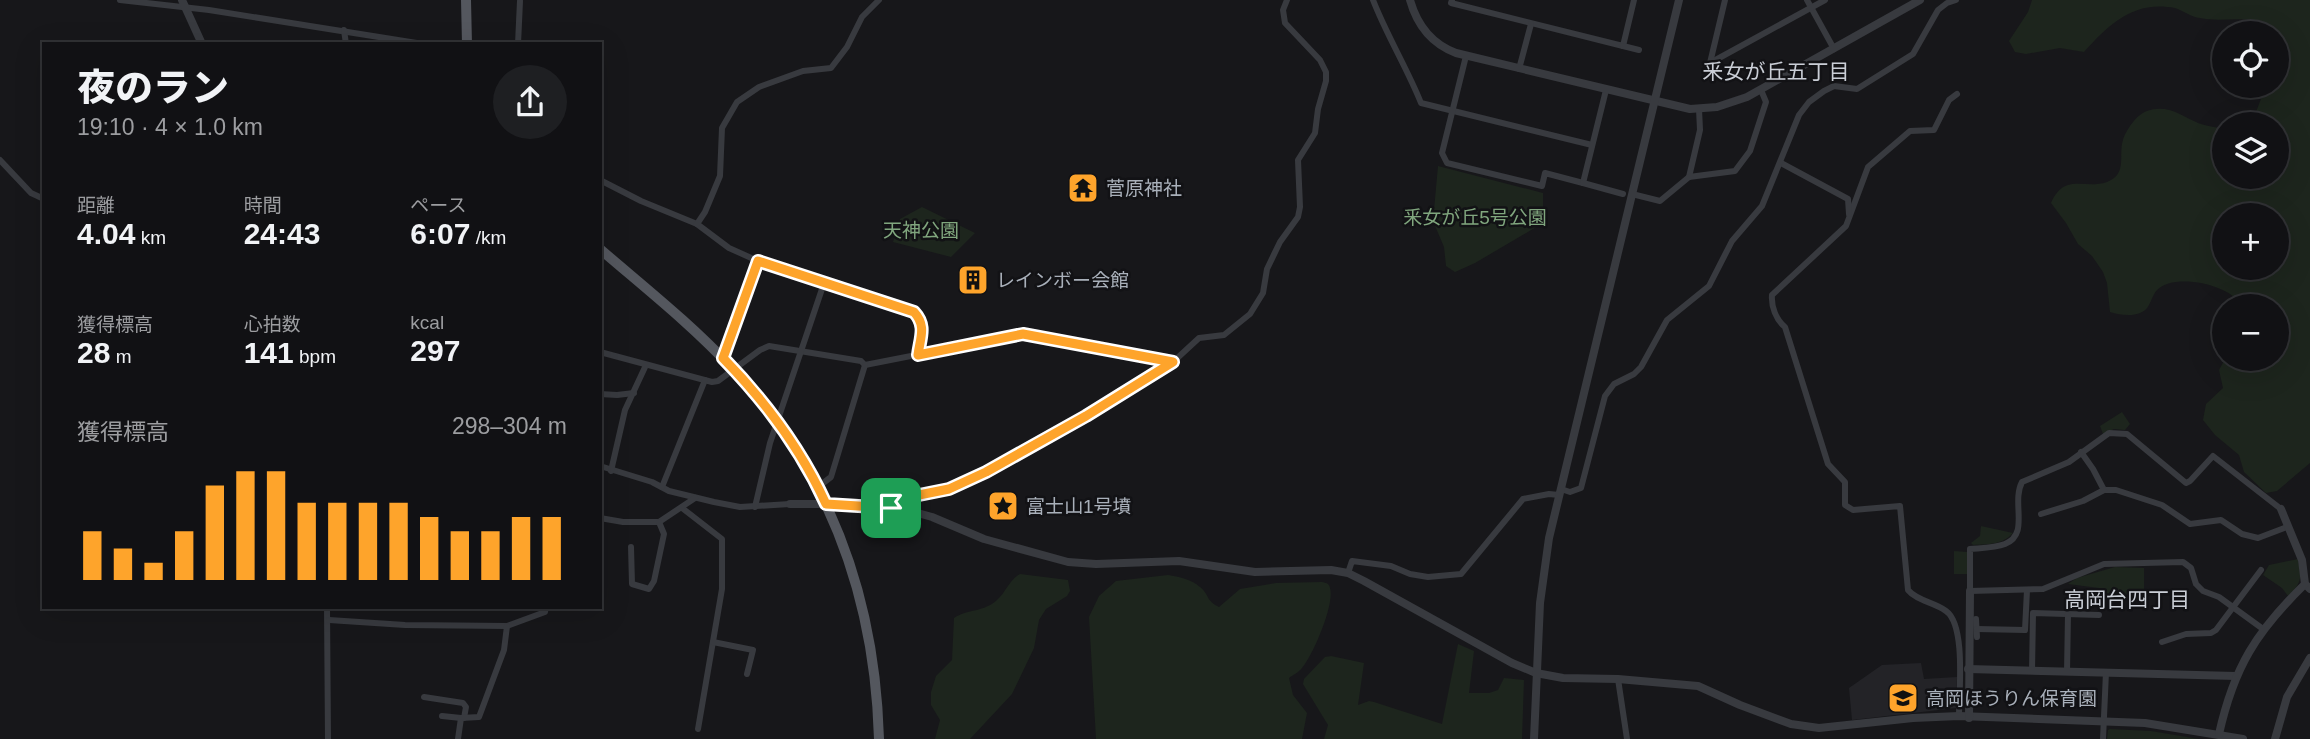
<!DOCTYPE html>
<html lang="ja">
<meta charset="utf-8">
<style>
body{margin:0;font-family:Arial,"Noto Sans JP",sans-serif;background:#1e1f22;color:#f1f3f6;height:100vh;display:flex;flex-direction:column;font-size:26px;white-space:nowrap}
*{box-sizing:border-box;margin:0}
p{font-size:23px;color:#9c9da0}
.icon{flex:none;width:38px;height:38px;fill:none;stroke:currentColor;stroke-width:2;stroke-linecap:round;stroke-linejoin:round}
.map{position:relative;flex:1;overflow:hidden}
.details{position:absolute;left:42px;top:42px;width:560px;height:567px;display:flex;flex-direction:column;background:#111114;border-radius:0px;box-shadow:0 7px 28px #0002,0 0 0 2px #303134}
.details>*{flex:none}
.buttons{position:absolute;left:2212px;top:21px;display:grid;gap:14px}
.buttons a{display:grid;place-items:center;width:77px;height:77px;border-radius:50%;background:#111114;box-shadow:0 7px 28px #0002,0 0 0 2px #303134;font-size:35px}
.pin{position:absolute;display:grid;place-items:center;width:60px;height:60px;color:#fff;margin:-30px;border-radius:14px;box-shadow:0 4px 10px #0006}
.round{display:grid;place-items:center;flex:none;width:74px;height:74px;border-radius:37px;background:#1e1f22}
.headline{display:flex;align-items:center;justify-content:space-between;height:119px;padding:0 35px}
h1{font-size:38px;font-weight:800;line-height:52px}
.metrics{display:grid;grid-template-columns:repeat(3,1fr);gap:10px;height:119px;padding:7px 35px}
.metrics div{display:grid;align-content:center}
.metrics b{font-size:30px;font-weight:800}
.metrics small{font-size:19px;font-weight:400}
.metrics p{font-size:19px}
.chart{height:196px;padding:14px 35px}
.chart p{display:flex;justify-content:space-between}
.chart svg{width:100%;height:126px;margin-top:7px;stroke:#fea42b;stroke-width:6}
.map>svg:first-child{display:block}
.built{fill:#232327}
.green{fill:#1d251d;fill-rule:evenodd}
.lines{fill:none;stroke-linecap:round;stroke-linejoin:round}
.minor{stroke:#383a3f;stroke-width:6}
.tertiary{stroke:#383a3f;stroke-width:8}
.primary{stroke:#54575e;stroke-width:10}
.route-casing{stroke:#fff;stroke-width:14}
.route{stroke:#fea42b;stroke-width:9}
.labels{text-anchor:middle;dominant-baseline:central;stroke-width:5;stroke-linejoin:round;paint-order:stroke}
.poi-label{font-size:19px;fill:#a9b0ba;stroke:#121215;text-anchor:start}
.park-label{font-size:19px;fill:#80a67e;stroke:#121215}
.neighbourhood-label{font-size:21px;fill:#caced6;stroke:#121215}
</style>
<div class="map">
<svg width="2310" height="739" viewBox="0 0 2310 739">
<rect width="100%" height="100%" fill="#17171a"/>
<path class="built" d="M1921,663L1924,679L1957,677L1956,708L1852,720L1849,688L1882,665Z"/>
<g class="green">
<path d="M2032,0H2310V463L2277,491L2266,493L2244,472L2239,455L2215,435L2203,420L2206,404L2223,388L2219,370L2225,359H2277V306H2241C2233,285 2174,272 2157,290C2151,296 2151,308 2142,312C2133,317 2120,315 2110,312L2107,283L2103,272L2092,256L2078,244L2066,223L2051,203C2065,172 2084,190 2107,182C2128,174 2118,155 2123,140C2126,130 2137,114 2147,111C2167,104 2180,115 2198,123C2206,126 2216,127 2224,129V177H2277V124H2243L2254,117L2266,86H2277V33C2268,33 2264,24 2254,21C2236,17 2218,22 2200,18C2191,17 2184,11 2175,8C2134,0 2109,24 2084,52L2060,48L2026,54L2015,52L2009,41L2028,12ZM2224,215H2277V268H2224Z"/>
<path d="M1438,166L1543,193V223L1475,263L1455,272L1446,266L1444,247L1433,221Z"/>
<path d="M922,207L975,233L951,257L893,242L900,219Z"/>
<path d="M2122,412L2130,424L2125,430L2114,429L2103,434L2100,426Z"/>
<path d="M1981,526L2013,533C2002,545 1989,544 1973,545L1971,543L1980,536Z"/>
<path d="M1954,551L1967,552V574H1954Z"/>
<path d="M2298,559C2301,579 2303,581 2288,596L2282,588L2263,575L2269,565Z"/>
<path d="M2115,567L2144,568V596L2106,595L2099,588L2068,584L2077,578Z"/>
<path d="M1020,574L1068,580L1070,591L1067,596L1046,609L1039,620L1034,648L1012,694L970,739H935L940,720L931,705V692L936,676L952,660L954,618C967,609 985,612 997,600C1006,592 1009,580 1020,574Z"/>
<path d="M1168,575C1179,577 1191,579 1200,587C1209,594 1206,601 1219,607L1240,589L1276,583L1322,582C1326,583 1329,583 1330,588C1335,604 1313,655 1302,668C1299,672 1293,675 1289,678L1293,695L1307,713L1302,739H1096L1089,617L1099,596L1116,581Z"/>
<path d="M1458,644L1474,651L1469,693H1489L1498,690L1504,678L1524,680L1522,739H1324L1328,725L1303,684L1304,679L1325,657L1331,656L1364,663L1358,705L1369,701L1374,702L1442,724Z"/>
<path d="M2110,729L2151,731L2199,739H2107L2108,730Z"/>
</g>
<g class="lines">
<g class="minor">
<path d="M120,0L209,10L423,44"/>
<path d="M1373,0C1387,36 1407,68 1421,103L1592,145"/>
<path d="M1452,0L1451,3L1623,46L1634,0"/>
<path d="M1807,0L1834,49"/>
<path d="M344,30L346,44"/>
<path d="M518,44L520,1"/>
<path d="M1623,46L1639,50"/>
<path d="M1466,56L1442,153L1447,163L1542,186L1545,173L1583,183L1606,90"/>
<path d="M1710,63L1825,0"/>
<path d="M1710,63L1725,0"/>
<path d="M1519,69L1531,24"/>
<path d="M1957,94L1949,100L1934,130L1910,131L1868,167L1846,226L1772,295C1771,306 1776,320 1785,327L1828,464L1845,482V505L1853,510L1900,506L1908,590C1917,601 1934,602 1946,611C1966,625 1959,692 1959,716"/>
<path d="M0,160L31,193L44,199"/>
<path d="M1781,163L1848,199L1849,214"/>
<path d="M1689,177L1700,130L1699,109"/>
<path d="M600,180L641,201L697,224L729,248L758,261L914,312C927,326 920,338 918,355"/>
<path d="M1583,183L1623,194"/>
<path d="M1632,194L1660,201L1689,177L1735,171L1750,151L1766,102L1761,90"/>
<path d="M697,224L705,212L720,176L722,128L737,102L759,87L803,71L831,68L847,47L862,17L879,0"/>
<path d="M600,352L712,382L718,381L760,350L769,346L861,361L865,365L1023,334L1173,362"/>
<path d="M723,358L758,261"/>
<path d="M600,394L617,395L634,393"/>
<path d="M2081,452L2093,469L2104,490H2116L2162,505L2190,524L2221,520L2242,534L2258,538L2287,527"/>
<path d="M600,466L652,482L669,491L714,502L740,507L790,504"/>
<path d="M611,471L625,410L646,365"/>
<path d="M662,487L705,380"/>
<path d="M818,487L831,477L865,365"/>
<path d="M1561,489L1570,492L1581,488L1605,396L1614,384L1634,374L1641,367L1667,320L1709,286L1732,241L1762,206L1799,115L1809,102L1824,91L1834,86L1857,89L1913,54L1938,10L1947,3L1956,0"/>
<path d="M755,507L770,443L824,283"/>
<path d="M682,508L722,539V589L698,729"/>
<path d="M891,508L899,499L949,489L1028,450L1145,381L1173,362L1199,338L1224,335L1250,314L1263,293L1267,269L1280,242L1298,217L1300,207L1298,160L1315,133L1318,109L1326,81V72L1320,60L1285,23L1283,10L1287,0"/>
<path d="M2041,514L2083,501L2104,490"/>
<path d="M600,518L623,522H659L695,498"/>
<path d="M631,547L632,584L649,589L654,581L664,534L659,522"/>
<path d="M1348,573L1352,561L1391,566L1410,574L1428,577L1461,574L1523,499L1549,494L1559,495"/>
<path d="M327,607L328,739"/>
<path d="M1976,619L1977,637"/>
<path d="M329,620L405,625L507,626L545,612L546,607"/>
<path d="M1977,629L2025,630L2027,590"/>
<path d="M2263,629L2219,597L2203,591L2196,584L2191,568L2183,562L2104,564L2043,589L1970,591V549C1981,548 1995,548 2005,544C2030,534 2011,503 2022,482L2069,462L2109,433L2127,434L2186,483L2190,481L2213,456L2281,509"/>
<path d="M713,642L753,650L747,674"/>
<path d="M2162,642L2186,634L2211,633L2216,630L2261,570"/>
<path d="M2032,671L2033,613L2099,615"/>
<path d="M2067,672L2068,614"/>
<path d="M1618,679L1627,739"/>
<path d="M424,697L463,703L466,707L464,718"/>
<path d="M442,716L461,718"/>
<path d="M458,739L461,718L479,717L504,650L507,626"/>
<path d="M2103,739L2106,672"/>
</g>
<g class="tertiary">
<path d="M182,0L202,44"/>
<path d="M1410,0C1417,25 1432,44 1456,53L1690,109L1717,107L1747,97L1920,0"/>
<path d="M790,504H838L903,509L932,517L984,539L1068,562L1096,564L1179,561L1255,572L1331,570L1348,573L1364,581L1512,663L1536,673L1563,678L1618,679L1698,686L1740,705L1791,724L1819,728L1913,718L1959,716L2145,723L2243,739"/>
<path d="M2281,509L2302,560L2305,584L2310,589"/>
<path d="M1968,669L2236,676"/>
<path d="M1969,718L1970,591"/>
<path d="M2219,734C2234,667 2256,632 2305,584"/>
<path d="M1534,739L1540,603L1549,538L1679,0"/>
<path d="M2275,739L2287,697L2310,658"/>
</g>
<g class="primary">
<path d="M466,0L467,44"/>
<path d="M600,249C644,287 691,324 731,367C830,471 875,597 879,739"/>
</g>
</g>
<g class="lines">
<g class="route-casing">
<path id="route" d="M758,261L914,312C927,326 920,338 918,355L1023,334L1173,362L1086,416L986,472L949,489L899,499L891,508L826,504C801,449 765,401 723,358Z"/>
</g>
<use href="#route" class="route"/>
</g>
<defs>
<g id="temple-square" transform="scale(1.575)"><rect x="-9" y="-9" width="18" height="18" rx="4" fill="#fea42b" stroke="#121215"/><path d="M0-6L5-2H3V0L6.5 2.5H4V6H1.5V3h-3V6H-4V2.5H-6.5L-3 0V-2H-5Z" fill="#111"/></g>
<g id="building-square" transform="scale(1.575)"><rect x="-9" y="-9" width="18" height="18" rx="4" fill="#fea42b" stroke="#121215"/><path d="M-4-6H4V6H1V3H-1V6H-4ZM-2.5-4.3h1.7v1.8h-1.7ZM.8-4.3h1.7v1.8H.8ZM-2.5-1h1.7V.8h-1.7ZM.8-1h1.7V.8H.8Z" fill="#111"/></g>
<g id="sight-square" transform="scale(1.575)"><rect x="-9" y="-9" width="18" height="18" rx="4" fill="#fea42b" stroke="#121215"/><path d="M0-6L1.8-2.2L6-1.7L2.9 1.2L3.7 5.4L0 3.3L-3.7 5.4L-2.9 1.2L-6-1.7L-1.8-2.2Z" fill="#111"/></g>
<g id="school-square" transform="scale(1.575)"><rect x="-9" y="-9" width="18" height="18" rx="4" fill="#fea42b" stroke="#121215"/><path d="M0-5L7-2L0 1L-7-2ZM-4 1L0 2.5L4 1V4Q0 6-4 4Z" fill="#111"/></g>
</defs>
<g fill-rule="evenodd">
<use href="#temple-square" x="1083" y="188"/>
<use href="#building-square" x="973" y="280"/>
<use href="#sight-square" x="1003" y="506"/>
<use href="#school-square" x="1903" y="698"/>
</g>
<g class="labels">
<g class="poi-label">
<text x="1106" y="188">菅原神社</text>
<text x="996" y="280">レインボー会館</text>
<text x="1026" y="506">富士山1号墳</text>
<text x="1926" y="698">高岡ほうりん保育園</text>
</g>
<g class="park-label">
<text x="1475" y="217">釆女が丘5号公園</text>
<text x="921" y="230">天神公園</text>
</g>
<g class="neighbourhood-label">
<text x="1776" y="71">釆女が丘五丁目</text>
<text x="2127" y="599">高岡台四丁目</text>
</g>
</g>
</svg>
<div class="buttons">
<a><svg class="icon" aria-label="locate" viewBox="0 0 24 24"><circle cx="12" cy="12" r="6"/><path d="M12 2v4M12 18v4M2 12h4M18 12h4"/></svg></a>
<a><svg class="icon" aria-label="layers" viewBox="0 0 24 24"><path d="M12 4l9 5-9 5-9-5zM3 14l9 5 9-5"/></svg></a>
<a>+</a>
<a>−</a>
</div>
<div class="pin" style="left:891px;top:508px;background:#1e9e55"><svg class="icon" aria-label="arrive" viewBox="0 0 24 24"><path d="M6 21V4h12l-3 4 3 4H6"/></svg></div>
<section class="details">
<div class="headline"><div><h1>夜のラン</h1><p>19:10 · 4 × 1.0 km</p></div><a class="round"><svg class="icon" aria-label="share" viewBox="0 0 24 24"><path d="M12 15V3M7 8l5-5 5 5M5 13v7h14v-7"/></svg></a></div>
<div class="metrics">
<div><p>距離</p><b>4.04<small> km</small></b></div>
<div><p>時間</p><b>24:43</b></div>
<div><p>ペース</p><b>6:07<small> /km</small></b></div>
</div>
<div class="metrics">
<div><p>獲得標高</p><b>28<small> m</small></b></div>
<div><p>心拍数</p><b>141<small> bpm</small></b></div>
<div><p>kcal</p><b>297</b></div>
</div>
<div class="chart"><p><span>獲得標高</span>298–304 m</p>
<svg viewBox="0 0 160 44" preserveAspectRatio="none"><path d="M5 44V27M15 44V33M25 44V38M35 44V27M45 44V11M55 44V6M65 44V6M75 44V17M85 44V17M95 44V17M105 44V17M115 44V22M125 44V27M135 44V27M145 44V22M155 44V22"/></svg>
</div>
</section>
</div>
